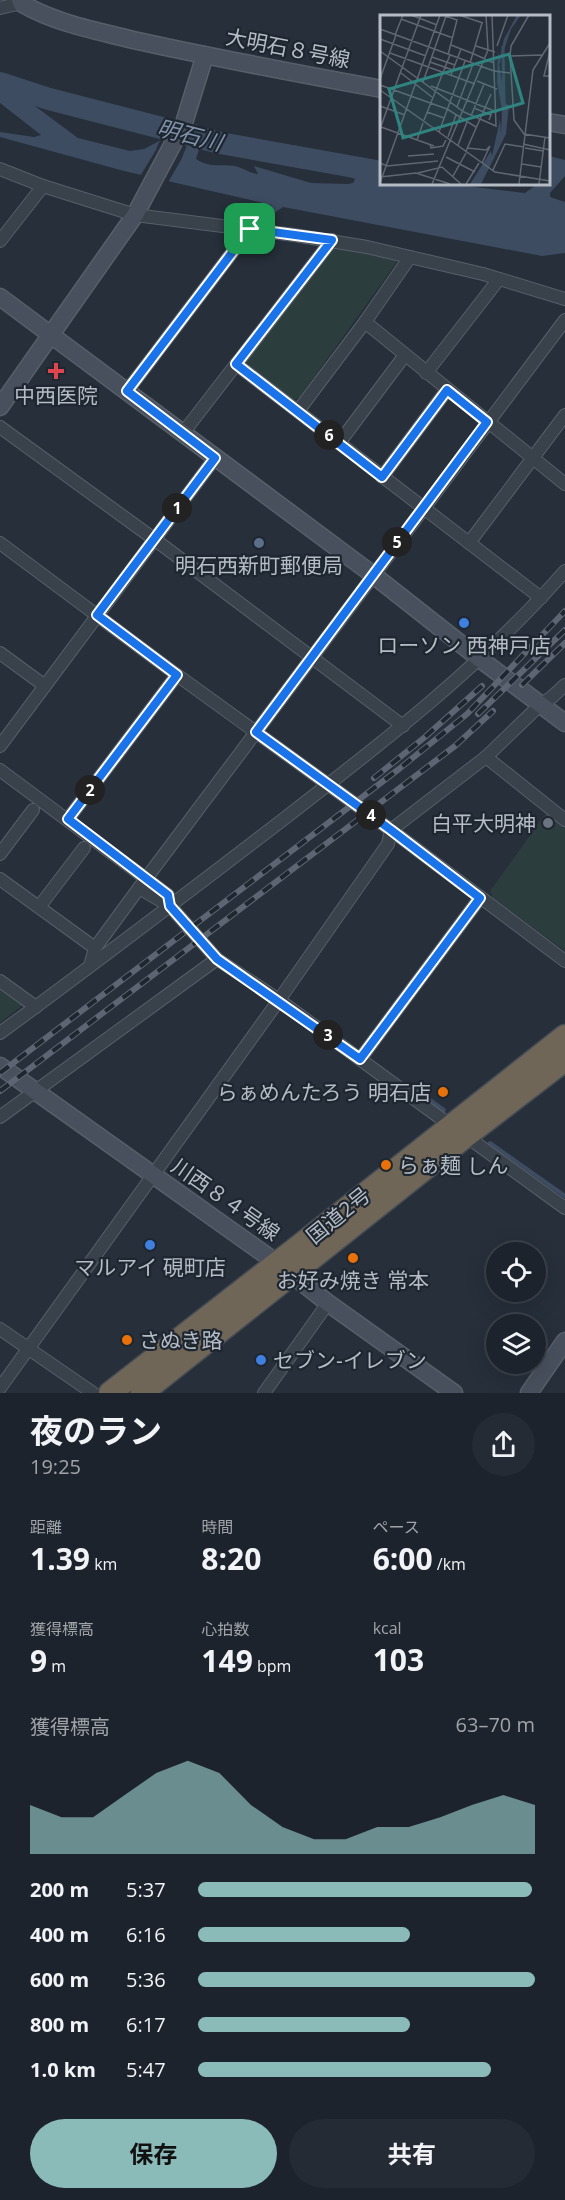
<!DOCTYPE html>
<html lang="ja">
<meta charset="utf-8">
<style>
body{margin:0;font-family:"Open Sans","Noto Sans JP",sans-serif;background:#252b34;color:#f1f3f6;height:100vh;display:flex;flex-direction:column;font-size:22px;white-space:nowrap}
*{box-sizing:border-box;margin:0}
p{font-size:20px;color:#a0a4a9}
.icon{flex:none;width:33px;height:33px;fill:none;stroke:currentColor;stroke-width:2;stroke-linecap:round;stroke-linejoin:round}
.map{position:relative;height:1393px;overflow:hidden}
.drawer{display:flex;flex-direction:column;background:#1c232c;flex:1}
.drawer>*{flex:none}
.controls{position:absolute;left:486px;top:1242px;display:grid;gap:12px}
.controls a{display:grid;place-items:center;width:60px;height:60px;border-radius:50%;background:#1c232c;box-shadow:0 6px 24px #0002,0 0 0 2px #3a4048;font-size:30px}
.pin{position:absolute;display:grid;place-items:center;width:51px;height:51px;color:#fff;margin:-26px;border-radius:12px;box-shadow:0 3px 9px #0006}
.km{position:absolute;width:30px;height:30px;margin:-15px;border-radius:50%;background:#222;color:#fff;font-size:16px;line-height:30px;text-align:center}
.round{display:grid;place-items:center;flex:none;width:63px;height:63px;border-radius:32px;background:#252b34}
.head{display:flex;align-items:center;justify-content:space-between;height:102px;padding:0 30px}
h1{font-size:33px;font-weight:700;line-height:45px}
.metrics{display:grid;grid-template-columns:repeat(3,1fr);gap:9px;height:102px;padding:6px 30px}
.metrics div{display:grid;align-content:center}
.metrics b{font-size:30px;font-weight:700}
.metrics small{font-size:16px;font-weight:400}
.metrics p{font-size:16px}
.chart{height:168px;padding:12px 30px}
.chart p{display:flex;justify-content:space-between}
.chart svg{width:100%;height:108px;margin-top:6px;fill:#8bbbb9;opacity:.7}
.action{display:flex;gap:12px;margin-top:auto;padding:12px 30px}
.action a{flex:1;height:69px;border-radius:36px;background:#8bbbb9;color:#111;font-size:24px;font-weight:700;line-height:69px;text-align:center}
.action a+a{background:#252b34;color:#f1f3f6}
ul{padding:0 30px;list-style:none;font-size:20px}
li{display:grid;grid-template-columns:96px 72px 1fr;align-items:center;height:45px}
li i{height:15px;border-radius:8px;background:#8bbbb9}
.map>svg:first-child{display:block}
.green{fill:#2b3d3d}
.water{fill:#3d4c61}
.pier{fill:#262f3a}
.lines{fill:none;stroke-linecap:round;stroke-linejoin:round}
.stream{stroke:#3d4c61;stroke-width:4}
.river{stroke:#3d4c61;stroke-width:22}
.street-casing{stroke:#575f69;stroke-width:14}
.secondary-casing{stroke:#575f69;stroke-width:19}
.highway-casing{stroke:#444c56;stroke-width:25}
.street{stroke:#39414b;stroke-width:12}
.secondary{stroke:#48505d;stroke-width:16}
.highway{stroke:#706657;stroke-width:22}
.rail-casing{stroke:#5c6571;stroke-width:6}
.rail{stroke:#1e2630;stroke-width:4;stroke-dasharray:11;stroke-linecap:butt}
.route-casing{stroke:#fff;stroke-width:12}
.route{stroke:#1a73e8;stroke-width:8}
.health-dot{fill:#e0444e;stroke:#1e2630;stroke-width:2}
.service-dot{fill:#5c6f8a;stroke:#1e2630;stroke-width:2}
.shop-dot{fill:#3f7fe0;stroke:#1e2630;stroke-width:2}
.worship-dot{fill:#6b7280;stroke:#1e2630;stroke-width:2}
.food-dot{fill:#e8710a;stroke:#1e2630;stroke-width:2}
.labels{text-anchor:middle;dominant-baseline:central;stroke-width:4.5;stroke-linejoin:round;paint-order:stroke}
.street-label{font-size:21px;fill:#b5bcc6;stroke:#1e2630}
.poi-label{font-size:21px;fill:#b5bcc6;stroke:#1e2630}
.water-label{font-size:22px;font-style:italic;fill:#8092aa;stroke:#1e2630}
.inset-river{fill:none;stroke:#3d4c61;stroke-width:3}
.inset-road{fill:none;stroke:#5f6772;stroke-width:1.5}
.view{fill:#308480;fill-opacity:0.15;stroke:#308480;stroke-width:3}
.inset-edge{fill:none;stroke:#b5bcc6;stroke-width:3}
</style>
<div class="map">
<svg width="565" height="1393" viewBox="0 0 565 1393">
<rect width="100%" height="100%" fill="#262f3a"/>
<g class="green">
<path d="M334,247L394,257L397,262L299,398L291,400L247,364V358Z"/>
<path d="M546,813L565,828V951L493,898L490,891Z"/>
<path d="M0,988L23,1005L0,1023Z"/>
</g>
<path class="water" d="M0,80L78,138L130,151L144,149L159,141L173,125L187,118L205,130L196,159C208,168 222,164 235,166C243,168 249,173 258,174L254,166L311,183L348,184L353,183L355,179L316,162L294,147V145L354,163L369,171L382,169V183H442L525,193L539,183H548L549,156L565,160V176L550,193V197L565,202V253L542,256L283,207L261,222L255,221L272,205L124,171L0,137V132L34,137L41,135L0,103Z"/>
<path class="pier" d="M188,115L197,121L181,160L167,184L139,178L156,150L164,130L178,117Z"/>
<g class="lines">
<g class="stream">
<path d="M417,1091L444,1110"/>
<path d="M490,1143L565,1196"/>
</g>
<path class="river" d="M0,83L49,99L220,143L382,172"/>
<g class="street-casing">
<g id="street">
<path d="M0,8L21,3"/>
<path d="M0,169L43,186L135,215L294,235L367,247L483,274L565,299"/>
<path d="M0,241L43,186"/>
<path d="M365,322L565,484"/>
<path d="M236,364L541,598"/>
<path d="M426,373L499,279"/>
<path d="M127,391L250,229"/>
<path d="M298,411L365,322L410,257"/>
<path d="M0,427L154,539L403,726"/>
<path d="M183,433L332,240"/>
<path d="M339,443L405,355"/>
<path d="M382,477L447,390"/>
<path d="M0,543L177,675L391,830L565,961"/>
<path d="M469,543L565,415"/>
<path d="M0,653L45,686"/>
<path d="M0,746L215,458"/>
<path d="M486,757L565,820"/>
<path d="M0,770L168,895L170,906L217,959L279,1000L450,1125"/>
<path d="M68,819L177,675"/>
<path d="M0,854L33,810"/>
<path d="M0,879L95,948"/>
<path d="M139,888L170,906"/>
<path d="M39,907L84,848"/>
<path d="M90,966L95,948L139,888L565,320"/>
<path d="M0,981L36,1007"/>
<path d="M0,1033C92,966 182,897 272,828C377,747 477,671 565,571"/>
<path d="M360,1059L480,898"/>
<path d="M0,1117L217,959"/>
<path d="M466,1136L565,1208"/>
<path d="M0,1329L93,1393"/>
<path d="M0,1388L279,1000L388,844L391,830L486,757L540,705L552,697L565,685"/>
<path d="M264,1393L328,1303"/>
</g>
</g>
<g class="secondary-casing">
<g id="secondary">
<path d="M20,0L21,3C57,24 98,31 138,41C219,59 301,74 382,89"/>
<path d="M548,122L565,125"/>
<path d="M0,297L372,574L480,659L565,723"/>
<path d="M0,407L135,215L184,123L205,55"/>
<path d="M0,1066L277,1263L328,1303L454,1393"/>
<path d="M529,1393L565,1341"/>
</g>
</g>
<g class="highway-casing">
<g id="highway">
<path d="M110,1393L299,1246L565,1036"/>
<path d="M142,1393L466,1136L565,1060"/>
</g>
</g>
<use href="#street" class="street"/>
<use href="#secondary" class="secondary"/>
<use href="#highway" class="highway"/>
<g class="rail-casing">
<g id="rail">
<path d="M522,685L565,643"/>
<path d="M478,714L565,630"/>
<path d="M374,778L425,737L482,686"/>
<path d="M0,1073L399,769L467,714L565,611"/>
<path d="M0,1091L455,746L493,711"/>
</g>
</g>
<use href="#rail" class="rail"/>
</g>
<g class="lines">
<g class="route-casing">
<path id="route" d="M250,229L332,240L236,364L382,477L447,390L487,422L256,732L391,830L480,898L360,1059L217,959L170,906L168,895L68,819L177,675L97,615L215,458L127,391Z"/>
</g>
<use href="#route" class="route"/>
</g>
<path class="health-dot" d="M53 362h6v6h6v6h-6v6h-6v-6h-6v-6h6z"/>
<circle class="service-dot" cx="259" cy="543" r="6"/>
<g class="shop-dot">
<circle cx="464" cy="623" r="6"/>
<circle cx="150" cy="1245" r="6"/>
<circle cx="261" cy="1360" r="6"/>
</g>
<circle class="worship-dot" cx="548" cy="823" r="6"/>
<g class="food-dot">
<circle cx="443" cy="1092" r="6"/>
<circle cx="386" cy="1165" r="6"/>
<circle cx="353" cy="1258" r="6"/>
<circle cx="127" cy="1340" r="6"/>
</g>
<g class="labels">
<g class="street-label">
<text transform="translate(288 48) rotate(11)">大明石８号線</text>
<text transform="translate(226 1199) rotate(35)">川西８４号線</text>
<text transform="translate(338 1215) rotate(-39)">国道2号</text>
</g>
<g class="poi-label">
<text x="56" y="395">中西医院</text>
<text x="259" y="565">明石西新町郵便局</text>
<text x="464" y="645">ローソン 西神戸店</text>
<text x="536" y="823" text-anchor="end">白平大明神</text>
<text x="431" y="1092" text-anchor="end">らぁめんたろう 明石店</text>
<text x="398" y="1165" text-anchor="start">らぁ麺 しん</text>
<text x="150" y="1267">マルアイ 硯町店</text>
<text x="353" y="1280">お好み焼き 常本</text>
<text x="139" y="1340" text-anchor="start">さぬき路</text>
<text x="273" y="1360" text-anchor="start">セブン-イレブン</text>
</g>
<g class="water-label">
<text transform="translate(190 134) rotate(14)">明石川</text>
</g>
</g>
<g transform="translate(380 15)">
<rect width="170" height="170" fill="#262f3a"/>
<path d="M137,0H141L131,14L119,50L126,89L129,90L126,119L101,169H90L111,136L112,141L120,104L121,118L122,95L117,67L118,35L119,46L124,24Z" fill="#3d4c61"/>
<path class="inset-river" d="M123,31L124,86"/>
<path class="inset-road" d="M31,0L57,10M63,0L77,5L68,40M79,0L103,8M21,4L73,23M0,14L114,56L130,58M15,20L23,0M0,24L46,41M71,30L94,39M96,31L115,37M117,31L128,0M0,36L84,97L116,111L112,0M170,36L164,61H170M10,38L95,69M94,39L114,48M162,40L130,41L134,105L144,119L170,123M130,41L131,31L149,0M52,42L75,50M50,47L73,55M90,48L102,8M21,58L52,82M71,60L81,34M0,64L16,20M97,66L117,74M43,67L66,1M0,70L67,94L96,112M51,71L117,97M0,75L115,157L170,166M0,91L25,100M77,92L93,49M94,93L111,100L109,105M47,97L64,103M91,101L104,69M44,105L70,40M1,112L54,131M0,114L41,0M59,117L85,46M68,122L76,100M37,125L43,108M50,129L51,133L63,131L66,125M143,129L170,135M78,130L87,107M87,133L106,135L110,131L102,148M145,133L163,136M86,136L111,79M28,141L54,139M66,142L95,157M0,148L7,151L58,146M142,149L161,152M113,155L125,129L144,132M38,158L62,152L81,169M73,161L86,138M0,162L36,158L70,169M0,168L60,0M52,169L108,35L106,0M86,169L99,148M139,169L153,55L170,28M159,169L165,122"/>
<path class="view" d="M129,39L143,88L23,123L9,74Z"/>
<rect width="170" height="170" class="inset-edge"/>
</g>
</svg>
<div class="controls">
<a><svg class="icon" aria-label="locate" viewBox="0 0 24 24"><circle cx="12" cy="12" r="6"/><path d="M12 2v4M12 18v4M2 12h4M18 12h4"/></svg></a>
<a><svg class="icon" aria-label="layers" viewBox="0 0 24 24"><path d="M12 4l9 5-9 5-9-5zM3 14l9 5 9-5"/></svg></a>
</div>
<div class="pin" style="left:250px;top:229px;background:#1e9e55"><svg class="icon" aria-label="arrive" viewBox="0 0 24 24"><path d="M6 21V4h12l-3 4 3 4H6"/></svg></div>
<b class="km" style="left:177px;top:508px">1</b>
<b class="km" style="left:90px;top:790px">2</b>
<b class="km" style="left:328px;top:1035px">3</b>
<b class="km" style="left:371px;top:815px">4</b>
<b class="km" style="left:397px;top:542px">5</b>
<b class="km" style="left:329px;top:435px">6</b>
</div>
<section class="drawer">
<div class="head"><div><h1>夜のラン</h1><p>19:25</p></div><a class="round"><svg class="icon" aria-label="share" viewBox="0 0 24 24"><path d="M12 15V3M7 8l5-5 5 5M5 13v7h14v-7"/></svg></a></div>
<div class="metrics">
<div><p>距離</p><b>1.39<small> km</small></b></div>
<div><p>時間</p><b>8:20</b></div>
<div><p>ペース</p><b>6:00<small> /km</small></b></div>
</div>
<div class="metrics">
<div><p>獲得標高</p><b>9<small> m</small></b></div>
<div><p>心拍数</p><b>149<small> bpm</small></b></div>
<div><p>kcal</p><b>103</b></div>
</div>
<div class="chart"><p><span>獲得標高</span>63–70 m</p>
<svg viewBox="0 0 160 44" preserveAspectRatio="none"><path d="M0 44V24L10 29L20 29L30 20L40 11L50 6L60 11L70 24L80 33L90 38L100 38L110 33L120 33L130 29L140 24L150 20L160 24V44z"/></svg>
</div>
<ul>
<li><b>200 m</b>5:37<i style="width:99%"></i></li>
<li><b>400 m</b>6:16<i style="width:63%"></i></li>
<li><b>600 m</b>5:36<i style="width:100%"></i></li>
<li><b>800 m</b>6:17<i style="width:63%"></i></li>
<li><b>1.0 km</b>5:47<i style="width:87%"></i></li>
</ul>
<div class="action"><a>保存</a><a>共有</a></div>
</section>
